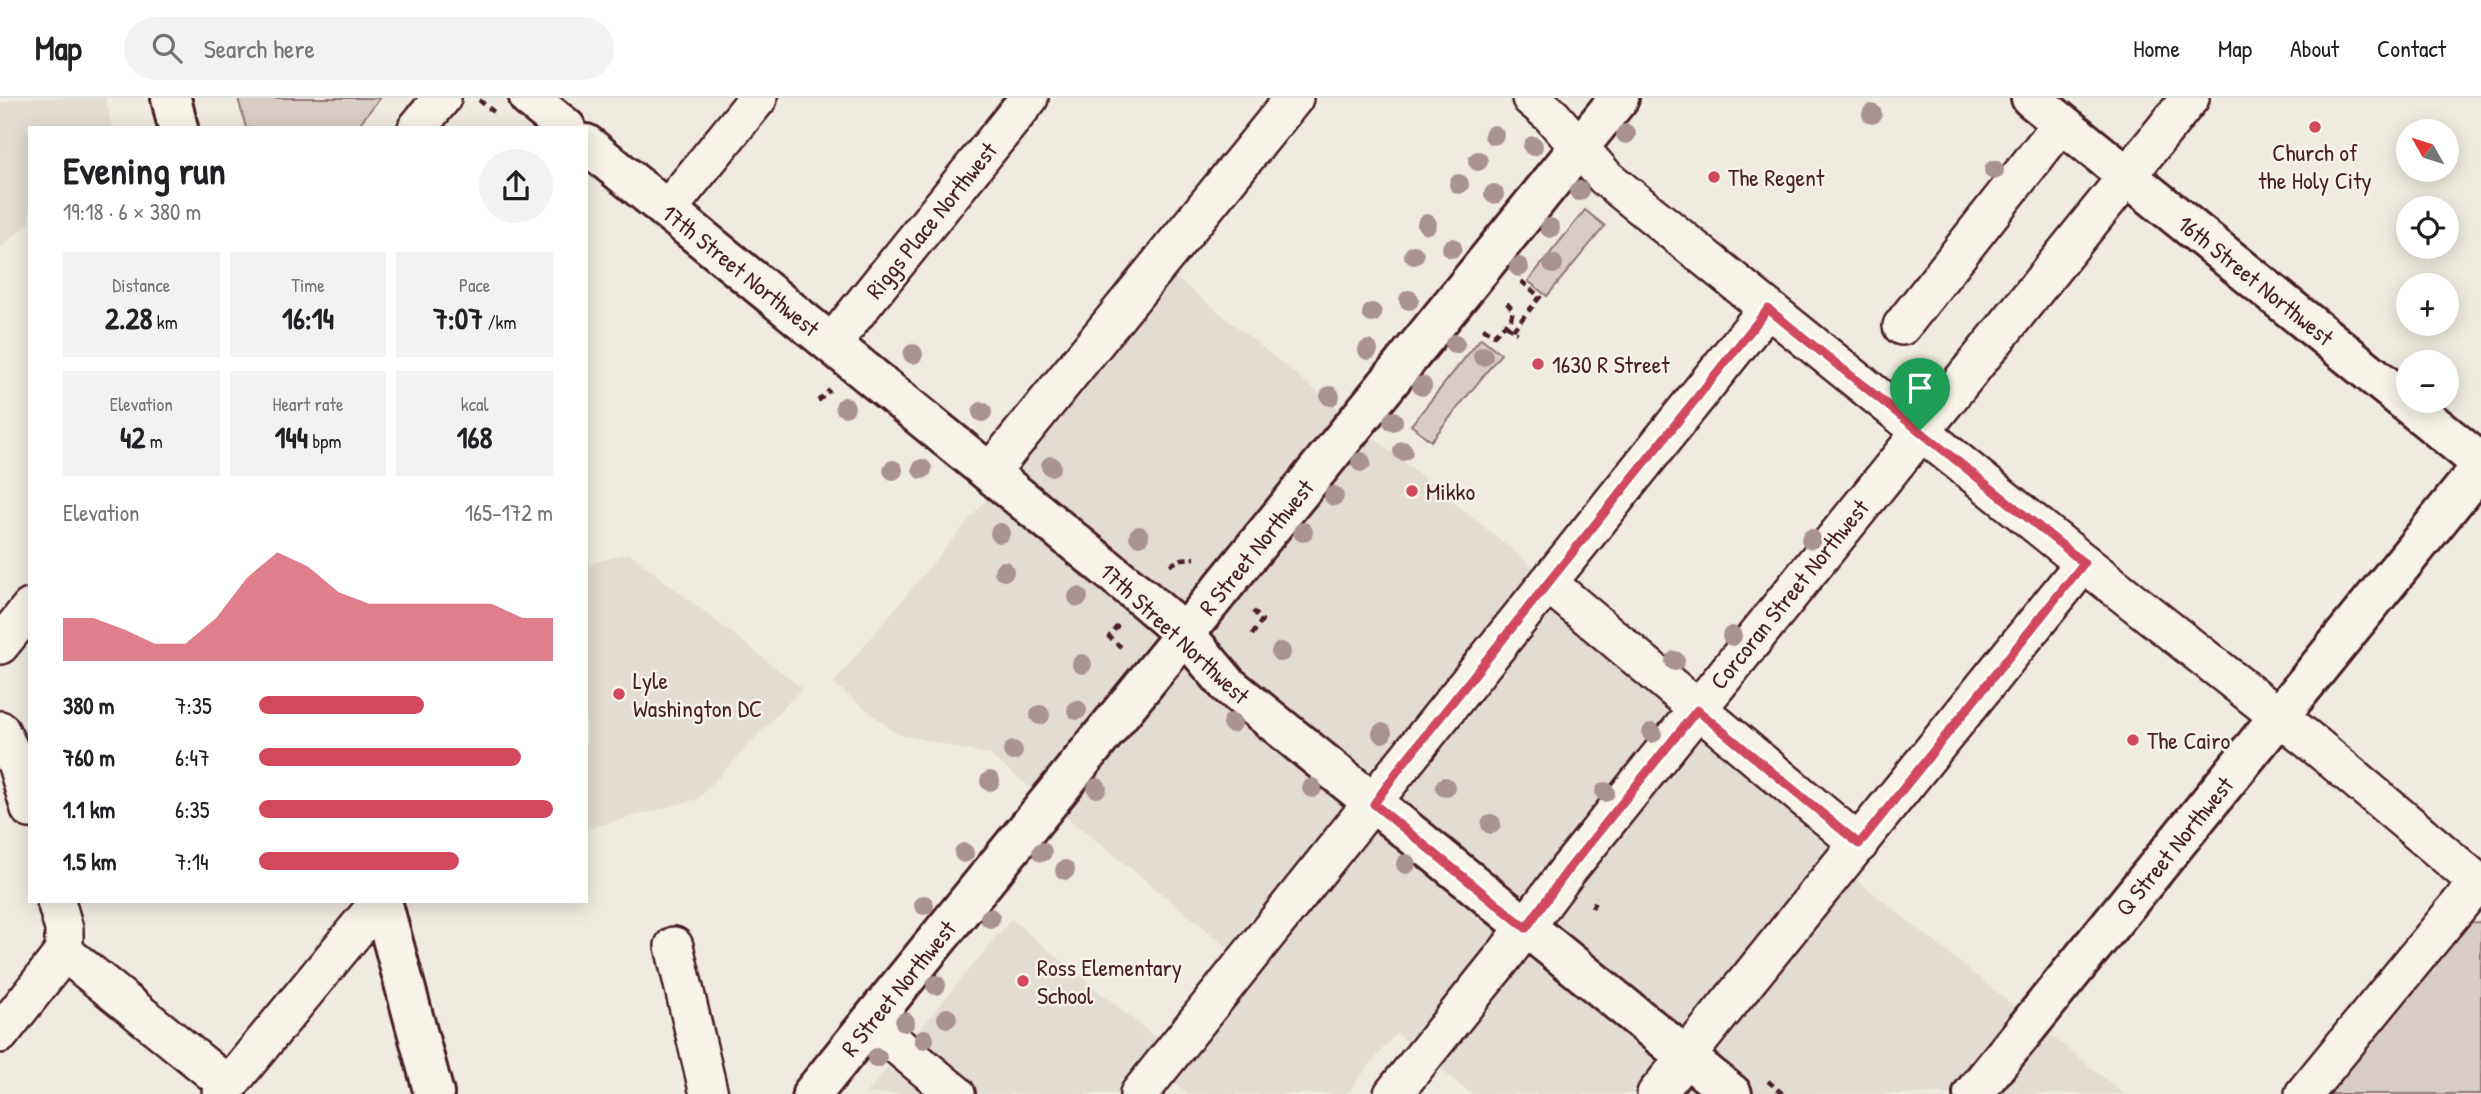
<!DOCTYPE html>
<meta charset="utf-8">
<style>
body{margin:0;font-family:"Patrick Hand",sans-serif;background:#f2f2f2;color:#202124;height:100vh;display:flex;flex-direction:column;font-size:26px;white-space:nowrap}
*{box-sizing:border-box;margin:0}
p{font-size:23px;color:#757577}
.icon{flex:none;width:38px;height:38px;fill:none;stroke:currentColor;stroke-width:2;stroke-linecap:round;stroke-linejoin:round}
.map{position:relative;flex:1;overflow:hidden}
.drawer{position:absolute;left:28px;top:28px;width:560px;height:777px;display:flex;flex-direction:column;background:#fff;border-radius:0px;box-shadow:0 4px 18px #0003}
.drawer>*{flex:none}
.needle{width:46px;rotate:309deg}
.fabs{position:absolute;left:2396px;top:21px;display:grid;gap:14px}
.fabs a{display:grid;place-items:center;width:63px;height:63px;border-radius:50%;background:#fff;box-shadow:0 4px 18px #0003;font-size:35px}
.pin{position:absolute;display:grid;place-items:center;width:60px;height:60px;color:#fff;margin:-72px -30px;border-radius:50% 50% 50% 0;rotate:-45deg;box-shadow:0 0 7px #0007}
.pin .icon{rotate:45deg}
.round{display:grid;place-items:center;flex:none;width:74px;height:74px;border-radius:37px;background:#f2f2f2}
.headline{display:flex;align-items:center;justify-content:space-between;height:119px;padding:0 35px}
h1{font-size:38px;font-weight:800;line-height:52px}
.figures{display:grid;grid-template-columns:repeat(3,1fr);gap:10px;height:119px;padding:7px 35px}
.figures div{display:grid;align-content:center;border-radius:0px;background:#f2f2f2;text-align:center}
.figures b{font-size:30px;font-weight:800}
.figures small{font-size:19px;font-weight:400}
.figures p{font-size:19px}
.chart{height:196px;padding:14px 35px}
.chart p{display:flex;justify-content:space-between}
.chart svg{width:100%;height:126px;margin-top:7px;fill:#d1495b;opacity:.7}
ul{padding:0 35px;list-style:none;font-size:23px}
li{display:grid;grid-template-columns:112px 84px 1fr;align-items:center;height:52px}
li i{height:18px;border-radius:9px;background:#d1495b}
header{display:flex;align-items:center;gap:42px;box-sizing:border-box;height:98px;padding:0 35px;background:#fff;border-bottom:2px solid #e0e0e0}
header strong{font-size:33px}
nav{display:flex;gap:38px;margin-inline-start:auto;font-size:24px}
.search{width:490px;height:63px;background:#f2f2f2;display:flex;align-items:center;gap:18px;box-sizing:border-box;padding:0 24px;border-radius:38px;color:#757577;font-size:26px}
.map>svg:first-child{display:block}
.built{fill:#e3dcd2}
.green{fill:#d8cdc6;stroke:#917678;stroke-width:2}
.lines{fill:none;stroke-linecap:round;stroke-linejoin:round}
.minor-casing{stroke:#4a1f2b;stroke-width:42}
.major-casing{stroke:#4a1f2b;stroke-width:44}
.path{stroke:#4a1f2b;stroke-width:4.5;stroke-dasharray:7 5;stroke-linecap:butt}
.minor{stroke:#f7f3e8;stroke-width:37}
.major{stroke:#f7f3e8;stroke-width:38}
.tree{fill:#a89292}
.route-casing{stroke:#fff;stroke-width:14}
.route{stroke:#d1495b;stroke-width:9}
.poi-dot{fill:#d1495b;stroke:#f7f3e8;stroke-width:2.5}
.labels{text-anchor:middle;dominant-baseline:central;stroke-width:5;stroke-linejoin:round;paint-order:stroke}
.poi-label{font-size:24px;fill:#4a1f2b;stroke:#f7f3e8;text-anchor:start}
.street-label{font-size:24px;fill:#4a1f2b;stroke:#f7f3e8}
</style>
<header>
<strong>Map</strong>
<div class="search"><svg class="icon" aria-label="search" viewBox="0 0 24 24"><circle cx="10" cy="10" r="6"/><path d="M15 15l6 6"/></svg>Search here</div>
<nav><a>Home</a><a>Map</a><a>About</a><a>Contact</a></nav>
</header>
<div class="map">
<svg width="2481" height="996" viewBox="0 0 2481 996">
<rect width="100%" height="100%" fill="#f0ebe0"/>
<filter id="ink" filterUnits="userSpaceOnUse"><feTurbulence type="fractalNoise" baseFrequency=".0143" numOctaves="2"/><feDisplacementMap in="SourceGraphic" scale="14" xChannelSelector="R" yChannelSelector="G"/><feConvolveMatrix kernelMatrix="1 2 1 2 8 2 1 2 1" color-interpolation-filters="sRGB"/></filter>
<g filter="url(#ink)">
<g class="built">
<path d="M19,0H106L112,30H30V124L0,150V5Z"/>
<path d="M1173,177L1542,476L1853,753L1841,769L2124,996H1471L1396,935L1346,996H1188L1167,978L1255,871L990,657L897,636L833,585Z"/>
<path d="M629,455L802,590L698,701L586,731V467Z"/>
<path d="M1011,821L1162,945L1120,996H866Z"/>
</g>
<g class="green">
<path d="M238,0H380L356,30H246Z"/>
<path d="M1585,112L1605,128L1547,198L1528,183Z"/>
<path d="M1481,240L1501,256L1431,343L1411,327Z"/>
<path d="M2481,824V996H2319L2460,825Z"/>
</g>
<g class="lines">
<g class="minor-casing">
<g id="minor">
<path d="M1531,0L1551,17L1605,79L2084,465L2315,647L2481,787"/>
<path d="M417,30L442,0"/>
<path d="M667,112L758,0"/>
<path d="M1902,228L2062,25"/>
<path d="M832,245L1029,0"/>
<path d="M991,373L1294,0"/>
<path d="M1548,485L1859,746"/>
<path d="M0,547L30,510"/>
<path d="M0,632L17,667L30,711"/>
<path d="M674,848L709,996"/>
<path d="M64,854L228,987"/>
<path d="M870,925L956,996"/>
<path d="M0,936L64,854V831L56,803"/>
<path d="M221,996L380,803"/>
<path d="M1139,996L1767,211"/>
<path d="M1393,996L1504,858L1568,772L2190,0"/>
<path d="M1656,996L2084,465"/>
<path d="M2304,996L2478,784"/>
</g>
</g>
<g class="major-casing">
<g id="major">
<path d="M171,0L178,30"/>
<path d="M529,0L566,30"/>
<path d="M2031,0L2481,365"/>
<path d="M586,46L1142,499L1185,536L1228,587L1732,996"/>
<path d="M382,803L434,996"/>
<path d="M812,996L1619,0"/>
<path d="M1973,996L2481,369"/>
</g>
</g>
<g class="path">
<path d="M479,2L494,14"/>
<path d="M1506,227L1517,235"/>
<path d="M1483,230L1494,237L1511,221L1513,212L1505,203"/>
<path d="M1513,232L1540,199L1521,183"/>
<path d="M818,303L830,292"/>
<path d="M1170,467L1182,461L1195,460"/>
<path d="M1118,527L1109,539L1121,549"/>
<path d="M1252,537L1262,522L1253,513"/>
<path d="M1592,810L1597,799"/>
<path d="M1768,983L1783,996"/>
</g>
<use href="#minor" class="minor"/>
<use href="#major" class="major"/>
</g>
<g class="tree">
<circle cx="1872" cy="16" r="10"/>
<circle cx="1626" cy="36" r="10"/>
<circle cx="1494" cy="37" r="10"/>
<circle cx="1533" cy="48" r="10"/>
<circle cx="1478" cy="63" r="10"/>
<circle cx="1994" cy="72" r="10"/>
<circle cx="1459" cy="86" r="10"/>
<circle cx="1579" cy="93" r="10"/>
<circle cx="1494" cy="96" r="10"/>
<circle cx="1427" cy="126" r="10"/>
<circle cx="1550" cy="130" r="10"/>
<circle cx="1452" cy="150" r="10"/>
<circle cx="1414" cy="157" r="10"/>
<circle cx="1553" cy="166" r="10"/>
<circle cx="1519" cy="169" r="10"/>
<circle cx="1409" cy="202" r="10"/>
<circle cx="1372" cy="215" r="10"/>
<circle cx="1455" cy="246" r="10"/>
<circle cx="1368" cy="252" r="10"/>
<circle cx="913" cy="256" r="10"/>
<circle cx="1483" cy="258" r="10"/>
<circle cx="1422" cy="288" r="10"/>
<circle cx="1330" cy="298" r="10"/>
<circle cx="845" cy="309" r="10"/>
<circle cx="982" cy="314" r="10"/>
<circle cx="1393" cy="323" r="10"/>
<circle cx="1403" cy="353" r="10"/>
<circle cx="1361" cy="364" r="10"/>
<circle cx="1051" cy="368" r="10"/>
<circle cx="922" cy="371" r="10"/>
<circle cx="893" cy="372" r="10"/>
<circle cx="1334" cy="398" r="10"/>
<circle cx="1303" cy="434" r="10"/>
<circle cx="1000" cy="435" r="10"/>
<circle cx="1139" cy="438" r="10"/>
<circle cx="1811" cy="441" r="10"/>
<circle cx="1004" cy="473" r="10"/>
<circle cx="1078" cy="499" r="10"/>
<circle cx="1732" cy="538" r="10"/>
<circle cx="1281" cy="554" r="10"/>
<circle cx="1675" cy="563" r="10"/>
<circle cx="1082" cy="566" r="10"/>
<circle cx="1077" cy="612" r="10"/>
<circle cx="1040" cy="617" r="10"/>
<circle cx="1232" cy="625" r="10"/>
<circle cx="1382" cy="635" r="10"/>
<circle cx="1652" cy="635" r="10"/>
<circle cx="1013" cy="653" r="10"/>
<circle cx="990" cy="683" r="10"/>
<circle cx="1445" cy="689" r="10"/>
<circle cx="1097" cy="690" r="10"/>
<circle cx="1312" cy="690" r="10"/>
<circle cx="1605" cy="694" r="10"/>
<circle cx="1491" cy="726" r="10"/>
<circle cx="1042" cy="754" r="10"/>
<circle cx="964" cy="755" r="10"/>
<circle cx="1406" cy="766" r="10"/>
<circle cx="1065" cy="772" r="10"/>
<circle cx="924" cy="807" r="10"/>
<circle cx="990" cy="820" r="10"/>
<circle cx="936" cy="887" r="10"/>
<circle cx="947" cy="920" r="10"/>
<circle cx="905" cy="924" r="10"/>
<circle cx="924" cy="941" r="10"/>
<circle cx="877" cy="960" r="10"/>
</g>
</g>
<g class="lines" filter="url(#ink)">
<g class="route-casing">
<path id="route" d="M1768,211L2084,465L1859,746L1697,612L1568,772L1526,830L1374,706L1401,668Z"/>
</g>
<use href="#route" class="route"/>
</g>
<g class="poi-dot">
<circle cx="2315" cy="29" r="7"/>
<circle cx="1714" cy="79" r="7"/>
<circle cx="1538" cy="266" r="7"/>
<circle cx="1412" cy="393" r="7"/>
<circle cx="619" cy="596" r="7"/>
<circle cx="2133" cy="642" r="7"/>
<circle cx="1023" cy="883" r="7"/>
</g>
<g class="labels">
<g class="poi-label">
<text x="2315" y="54" text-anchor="middle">Church of<tspan x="2315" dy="28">the Holy City</tspan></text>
<text x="1728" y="79">The Regent</text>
<text x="1552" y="266">1630 R Street</text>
<text x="1426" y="393">Mikko</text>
<text x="633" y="582">Lyle<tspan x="633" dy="28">Washington DC</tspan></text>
<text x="2147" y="642">The Cairo</text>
<text x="1037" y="869">Ross Elementary<tspan x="1037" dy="28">School</tspan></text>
</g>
<g class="street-label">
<text transform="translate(931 122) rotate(-51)">Riggs Place Northwest</text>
<text transform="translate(741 172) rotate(39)">17th Street Northwest</text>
<text transform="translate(2256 182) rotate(39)">16th Street Northwest</text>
<text transform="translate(1256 449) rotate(-51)">R Street Northwest</text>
<text transform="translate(1789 496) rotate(-51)">Corcoran Street Northwest</text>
<text transform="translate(1175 535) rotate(43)">17th Street Northwest</text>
<text transform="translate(2174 748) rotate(-51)">Q Street Northwest</text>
<text transform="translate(898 890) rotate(-51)">R Street Northwest</text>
</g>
</g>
</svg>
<div class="fabs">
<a><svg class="needle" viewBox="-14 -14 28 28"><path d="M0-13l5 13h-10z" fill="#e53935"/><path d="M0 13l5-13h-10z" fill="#757577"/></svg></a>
<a><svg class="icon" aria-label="locate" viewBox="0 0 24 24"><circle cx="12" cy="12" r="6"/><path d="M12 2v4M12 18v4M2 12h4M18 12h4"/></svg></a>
<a>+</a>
<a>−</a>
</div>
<div class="pin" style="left:1920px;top:332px;background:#1e9e55"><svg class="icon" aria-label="arrive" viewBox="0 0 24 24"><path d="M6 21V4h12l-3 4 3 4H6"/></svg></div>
<section class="drawer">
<div class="headline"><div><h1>Evening run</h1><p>19:18 · 6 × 380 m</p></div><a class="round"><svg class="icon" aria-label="share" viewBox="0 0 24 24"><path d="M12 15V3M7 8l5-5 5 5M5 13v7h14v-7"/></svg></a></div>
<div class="figures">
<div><p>Distance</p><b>2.28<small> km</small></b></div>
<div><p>Time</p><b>16:14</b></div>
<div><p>Pace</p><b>7:07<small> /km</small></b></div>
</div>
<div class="figures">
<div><p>Elevation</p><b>42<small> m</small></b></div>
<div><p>Heart rate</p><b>144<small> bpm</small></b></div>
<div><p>kcal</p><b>168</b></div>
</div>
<div class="chart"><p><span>Elevation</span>165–172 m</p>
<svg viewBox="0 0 160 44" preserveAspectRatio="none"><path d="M0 44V29L10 29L20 33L30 38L40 38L50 29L60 15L70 6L80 11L90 20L100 24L110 24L120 24L130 24L140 24L150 29L160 29V44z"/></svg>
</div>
<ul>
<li><b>380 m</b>7:35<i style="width:56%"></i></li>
<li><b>760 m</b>6:47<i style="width:89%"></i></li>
<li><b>1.1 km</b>6:35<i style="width:100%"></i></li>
<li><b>1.5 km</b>7:14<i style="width:68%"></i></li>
</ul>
</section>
</div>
